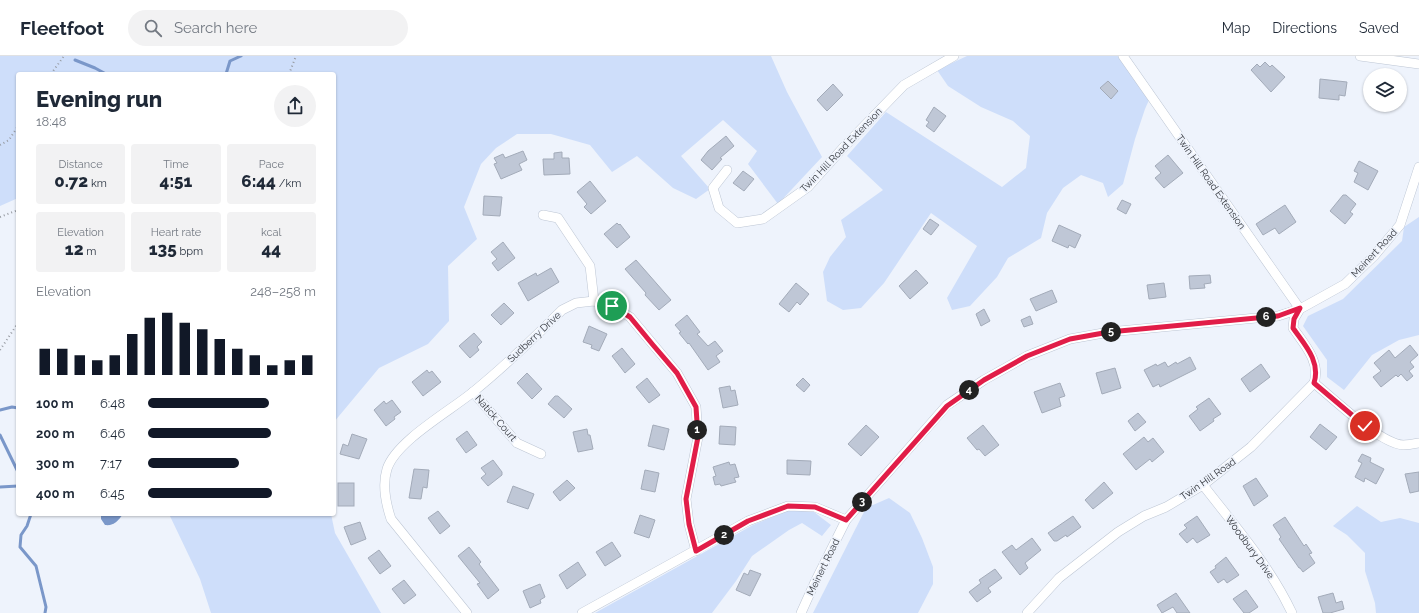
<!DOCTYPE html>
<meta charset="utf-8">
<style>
body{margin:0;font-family:Raleway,sans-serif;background:#f2f2f3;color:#1f2937;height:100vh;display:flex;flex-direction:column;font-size:15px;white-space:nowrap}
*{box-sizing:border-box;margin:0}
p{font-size:13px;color:#747a83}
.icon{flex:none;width:22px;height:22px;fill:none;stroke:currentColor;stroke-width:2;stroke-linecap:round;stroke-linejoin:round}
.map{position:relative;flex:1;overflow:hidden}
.details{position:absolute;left:16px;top:16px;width:320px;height:444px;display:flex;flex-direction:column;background:#fff;border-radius:4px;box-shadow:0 1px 3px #0004}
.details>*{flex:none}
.controls{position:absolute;left:1363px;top:12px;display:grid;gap:8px}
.controls a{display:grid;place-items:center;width:44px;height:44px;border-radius:50%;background:#fff;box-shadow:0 1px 3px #0004;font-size:20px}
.pin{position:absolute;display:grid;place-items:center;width:34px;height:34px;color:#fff;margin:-17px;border:2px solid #fff;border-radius:50%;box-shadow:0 1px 4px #0007}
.km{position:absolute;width:20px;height:20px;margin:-10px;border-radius:50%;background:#222;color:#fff;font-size:11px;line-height:20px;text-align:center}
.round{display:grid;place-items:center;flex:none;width:42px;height:42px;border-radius:21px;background:#f2f2f3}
.overview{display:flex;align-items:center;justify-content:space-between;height:68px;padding:0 20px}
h1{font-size:22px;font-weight:800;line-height:30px}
.metrics{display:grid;grid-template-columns:repeat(3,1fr);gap:6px;height:68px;padding:4px 20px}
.metrics div{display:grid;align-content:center;border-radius:4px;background:#f2f2f3;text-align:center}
.metrics b{font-size:17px;font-weight:800}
.metrics small{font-size:11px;font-weight:400}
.metrics p{font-size:11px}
.chart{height:112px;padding:8px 20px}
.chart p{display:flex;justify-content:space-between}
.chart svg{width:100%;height:72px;margin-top:4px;stroke:#111827;stroke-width:6}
ul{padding:0 20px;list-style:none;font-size:13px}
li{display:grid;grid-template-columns:64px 48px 1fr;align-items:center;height:30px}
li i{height:10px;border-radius:5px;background:#111827}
header{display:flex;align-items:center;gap:24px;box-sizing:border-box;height:56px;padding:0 20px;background:#fff;border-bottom:1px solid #e0e1e3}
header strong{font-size:19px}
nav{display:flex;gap:22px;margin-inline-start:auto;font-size:14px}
.search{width:280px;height:36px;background:#f2f2f3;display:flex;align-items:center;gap:10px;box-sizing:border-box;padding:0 14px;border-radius:22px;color:#747a83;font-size:15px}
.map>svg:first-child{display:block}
.green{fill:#cedefa}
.water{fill:#7a97c9}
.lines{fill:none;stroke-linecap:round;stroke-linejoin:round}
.stream{stroke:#7a97c9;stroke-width:3}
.building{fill:#bfc7d6;stroke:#a3abb9}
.minor-casing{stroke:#bdc6d4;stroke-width:10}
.path{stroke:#979ba2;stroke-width:2;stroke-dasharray:1 3;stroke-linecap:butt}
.minor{stroke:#fff;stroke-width:9}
.route-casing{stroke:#fff;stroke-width:8}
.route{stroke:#e11d48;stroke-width:5}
.labels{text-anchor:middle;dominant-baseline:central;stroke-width:3.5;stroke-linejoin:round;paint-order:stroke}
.street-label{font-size:10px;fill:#35383e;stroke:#eef3fc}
</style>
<header>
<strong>Fleetfoot</strong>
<div class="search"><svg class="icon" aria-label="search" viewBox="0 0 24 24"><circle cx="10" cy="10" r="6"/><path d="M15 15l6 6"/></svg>Search here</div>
<nav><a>Map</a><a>Directions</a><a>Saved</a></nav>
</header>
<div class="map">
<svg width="1419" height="557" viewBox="0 0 1419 557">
<rect width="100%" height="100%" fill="#eef3fc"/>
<g class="green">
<path d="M0,0H771L787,36L822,101L778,148L748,108L757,95L723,64L681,100L710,133L696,143L673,132L637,100L612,116L590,89L551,78H517L496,92L481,108L464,151L477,183L448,210L449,265L428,288L379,312L334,366V18H18V142L0,150Z"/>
<path d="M967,0H1118L1149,44L1145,53L1135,83L1123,128L1108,141L1103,127L1081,119L1063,132L1047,157L1041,182L1008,202L997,221L970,250L952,254L947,242L977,190L931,157L884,227L861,252L843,254L827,245L823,216L830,201L846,181L841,164L883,134L847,100L886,56L1002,131L1026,112L1030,80L1013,65L981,51L948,30L937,14Z"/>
<path d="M1419,161V279L1399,284L1372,299L1344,334L1327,321V304L1303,270L1308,260L1343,243L1402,185L1404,171Z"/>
<path d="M889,442L910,457L922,482L933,511V528L918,557H813L866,452Z"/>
<path d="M1357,450L1381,466L1400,462L1419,467V557H1376L1375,547L1365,515V497L1347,479L1333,470Z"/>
<path d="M792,453L814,456L831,469L822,480L802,467L789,474L752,500L736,525L712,557H595L753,469Z"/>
<path d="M169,458H331L335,477L381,557H211L200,523Z"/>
</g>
<path class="water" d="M101,458H123C118,465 114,470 105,469L101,463Z"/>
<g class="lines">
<g class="stream">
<path d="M75,4L95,12L106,18"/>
<path d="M226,18L230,5L241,0"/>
<path d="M0,354L12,351L18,352"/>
<path d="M0,379L18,416"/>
<path d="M0,431L18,430"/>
<path d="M31,458L27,470L21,479L20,491L36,510L46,551L45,557"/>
</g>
</g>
<g class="building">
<path d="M1265,6L1270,11L1272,9L1285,21L1271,36L1251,14L1257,8L1260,11Z"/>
<path d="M1320,23L1347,26L1345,40L1339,39V44L1319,42Z"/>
<path d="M1108,25L1118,35L1111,43L1100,32Z"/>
<path d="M833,28L843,39L827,55L817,44Z"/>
<path d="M934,51L946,60L934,76L926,70L929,66L926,64Z"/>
<path d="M726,80L734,90L720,102L722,103L712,114L701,104L708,95Z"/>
<path d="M523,95L527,104L519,108L522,114L501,123L494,108L497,107L494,102L503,98L505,102Z"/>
<path d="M562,96V102H569L570,118L544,119L543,103H554V97Z"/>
<path d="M1168,99L1183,117L1164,132L1155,122L1161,117L1155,110Z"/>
<path d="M1359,105L1378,115L1368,134L1354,126L1358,117L1354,115Z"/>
<path d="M743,115L754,123L744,135L733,127Z"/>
<path d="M590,125L606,145L591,158L584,151L587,148L577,136Z"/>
<path d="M1343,139H1346L1356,148L1350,156L1353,158L1345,168L1330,155Z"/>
<path d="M484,140L502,141L500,160L483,159Z"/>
<path d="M1122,144L1131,148L1126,158L1117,153Z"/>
<path d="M1285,149L1296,166L1279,178L1275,172L1263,179L1256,168Z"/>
<path d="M930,163L939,169L931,179L923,173Z"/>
<path d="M617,167L619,169L620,168L630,181L617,192L604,178Z"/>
<path d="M1059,169L1081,179L1075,192L1069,189L1068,192L1052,185Z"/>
<path d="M503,186L515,202L498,215L492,207L497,203L491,196Z"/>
<path d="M636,204L671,244L659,254L645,239L646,237L625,213Z"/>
<path d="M551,212L559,226L528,245L518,227L536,217L537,220Z"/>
<path d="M916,214L928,227L910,243L899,230Z"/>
<path d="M1210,219L1211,227L1204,228L1205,232L1190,233L1189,220Z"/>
<path d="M796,227L809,238L800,249L797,246L789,256L779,248Z"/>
<path d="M1164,227L1166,241L1149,243L1147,229Z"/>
<path d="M1052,234L1057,246L1036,255L1030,243Z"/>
<path d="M504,247L514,257L501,269L491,259Z"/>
<path d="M984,253L990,265L981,270L976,258Z"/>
<path d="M687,259L700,276L697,278L708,290L715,285L723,295L716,300L720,306L708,314L689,287L688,288L679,277L681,276L675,269Z"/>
<path d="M1030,260L1033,268L1024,271L1021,264Z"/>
<path d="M589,270L607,278L599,295L591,292L592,289L583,286Z"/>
<path d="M474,277L482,286L477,291L479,294L470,302L459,290Z"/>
<path d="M1410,289L1418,299L1410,306L1414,311L1409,315L1413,320L1407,325L1401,318L1398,321L1396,319L1381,331L1373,321L1381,315L1374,307L1389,294L1395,302Z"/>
<path d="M622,292L635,308L625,317L612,300Z"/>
<path d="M1190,301L1196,313L1160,331L1159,328L1153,331L1144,314L1156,308L1157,310L1165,306L1168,311L1176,306L1177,308Z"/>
<path d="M1261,308L1270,321L1250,336L1241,323Z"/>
<path d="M1115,312L1121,332L1102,338L1096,317Z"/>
<path d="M427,314L429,317L432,315L441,326L423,340L412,326Z"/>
<path d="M527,317L542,333L532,343L517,327Z"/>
<path d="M647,322L660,339L649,347L636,331Z"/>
<path d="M803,322L810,329L804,336L796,329Z"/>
<path d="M1060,327L1065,340L1059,342L1061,350L1042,357L1034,336Z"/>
<path d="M730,330L731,335L735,334L738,349L723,352L719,332Z"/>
<path d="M555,340H558L572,353L564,362L548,348Z"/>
<path d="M1209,342L1221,358L1213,363L1214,365L1200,375L1189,360L1198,353L1196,351Z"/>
<path d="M392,344L401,356L394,361L395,363L386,370L374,354L384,345L386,348Z"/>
<path d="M1138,357L1146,366L1135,375L1128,365Z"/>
<path d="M1320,368L1337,381L1326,394L1310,381Z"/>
<path d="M653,369L669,373L664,394L648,390Z"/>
<path d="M866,369L879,381L861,400L848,388Z"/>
<path d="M983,369L999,389L985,400L979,393L977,394L967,382Z"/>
<path d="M720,370L736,371L735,389L719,388Z"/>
<path d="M587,373L588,379H590L593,393L578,396L573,376Z"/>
<path d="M467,375L477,389L466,397L456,383Z"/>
<path d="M352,378L367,383L359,403L340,398L343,388L348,390Z"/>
<path d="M1144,381L1148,386L1153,382L1164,396L1152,406L1150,403L1136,414L1123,398Z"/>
<path d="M1362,398L1371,402L1370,406L1384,413L1376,428L1365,422L1364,426L1355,421L1362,407L1358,405Z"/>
<path d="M493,404L502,416V419L488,430L481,422L486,418L481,412Z"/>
<path d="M787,404L811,405L810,419L787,418Z"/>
<path d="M729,406L730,409L735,408L739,421L734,422L736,426L721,430L720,428L715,429L713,421L716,420L713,411Z"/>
<path d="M414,413L429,414L427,432L423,431L421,443L409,442Z"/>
<path d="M645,414L659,417L655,436L641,433Z"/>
<path d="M1419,416V435L1410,437L1405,418Z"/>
<path d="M1256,422L1268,440L1254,450L1243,430Z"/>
<path d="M567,424L575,432L560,445L553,436Z"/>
<path d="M1104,426L1113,437L1093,453L1085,444Z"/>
<rect x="338" y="427" width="16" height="23"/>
<path d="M513,430L534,438L528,453L507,446Z"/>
<path d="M438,455L450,470L440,478L428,462Z"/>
<path d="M640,459L655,464L649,482L634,477Z"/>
<path d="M1073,460L1081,471L1067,481L1066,479L1057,485H1054L1048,477Z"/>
<path d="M1197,460L1210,479L1197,487L1193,482L1187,487L1179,478L1187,472L1184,469Z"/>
<path d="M1285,461L1304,490L1306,488L1312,497L1309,498L1315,507L1303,516L1300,512H1299L1279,483L1281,481L1273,469Z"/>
<path d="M360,466L366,483L351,489L344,471Z"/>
<path d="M1032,482L1041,494L1025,507L1028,512L1020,519L1002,496L1012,489L1016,494Z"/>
<path d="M612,486L621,500L605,510L596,496Z"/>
<path d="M469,491L481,506L479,508L499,534L488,543L477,528L480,527L458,500Z"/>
<path d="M379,494L391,510L380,518L368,502Z"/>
<path d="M1226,501L1239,519L1227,527L1224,523L1218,527L1210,516L1216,512L1215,510Z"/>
<path d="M578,506L586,519L567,533L559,519Z"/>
<path d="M995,513L1002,522L988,532L991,536L977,546L969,536L981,527L979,524Z"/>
<path d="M750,514L761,518L750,540L736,534L744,517L748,519Z"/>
<path d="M404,524L416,539L404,548L392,533Z"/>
<path d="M540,528L545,541L540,544L541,547L530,552L523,535Z"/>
<path d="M1246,534L1258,551L1249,557H1244L1233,543Z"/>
<path d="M1176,537L1190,557H1177L1173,551L1162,557L1157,549Z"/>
<path d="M1333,537L1336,547L1342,545L1344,553L1330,557H1323L1318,541Z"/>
</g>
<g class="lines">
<g class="minor-casing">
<g id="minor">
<path d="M1360,0L1419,8"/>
<path d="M727,114L713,132L719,152L737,167L763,163L808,131L842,93L904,29L954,0"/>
<path d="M543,159L558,162L590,210L594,245"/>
<path d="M1314,327C1334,343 1379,387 1403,389C1408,389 1414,388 1419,387"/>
<path d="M473,336L517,387L541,398"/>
<path d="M1203,429C1234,469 1270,510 1292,557"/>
<path d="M467,557L391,463C386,448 382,429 387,413C396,385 450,355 473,336C504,311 534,282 562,254L576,247L594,245L612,250L630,261L677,317L696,351L698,381L686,443L689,468L696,495"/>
<path d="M582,557L748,465L788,450L815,451L846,464"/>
<path d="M801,557L815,526L846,464L947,349L984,324L1027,300L1070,283L1109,276L1278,260L1300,253L1345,228L1374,200L1400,169L1419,111"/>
<path d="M1027,557L1059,522L1118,476L1144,460L1166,451L1203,429L1251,391L1314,327C1321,306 1304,288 1293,272L1294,263L1300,253L1123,0"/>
</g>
</g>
<g class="path">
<path d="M51,18L64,0"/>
<path d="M289,18L296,0"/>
<path d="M0,89L9,84L18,70"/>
<path d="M0,161L18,154"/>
<path d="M0,294L18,267"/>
</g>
<use href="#minor" class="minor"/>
</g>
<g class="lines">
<g class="route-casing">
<path id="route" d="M612,250L630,261L653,289L677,317L696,351L698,381L686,443L689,468L696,495L748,465L788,450L815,451L846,464L947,350L984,324L1027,300L1070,283L1109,276L1278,260L1300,252L1294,263L1293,272C1304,288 1321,305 1314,327L1365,370"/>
</g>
<use href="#route" class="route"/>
</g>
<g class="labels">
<g class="street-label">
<text transform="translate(841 94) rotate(-46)">Twin Hill Road Extension</text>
<text transform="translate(1211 126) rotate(55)">Twin Hill Road Extension</text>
<text transform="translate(1374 197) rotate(-47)">Meinert Road</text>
<text transform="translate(534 281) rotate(-43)">Sudberry Drive</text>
<text transform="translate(496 362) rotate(49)">Natick Court</text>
<text transform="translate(1208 423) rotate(-35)">Twin Hill Road</text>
<text transform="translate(1250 491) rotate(54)">Woodbury Drive</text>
<text transform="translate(823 511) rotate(-64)">Meinert Road</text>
</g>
</g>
</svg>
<div class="controls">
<a><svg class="icon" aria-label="layers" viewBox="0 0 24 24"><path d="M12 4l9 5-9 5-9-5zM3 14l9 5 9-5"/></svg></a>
</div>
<div class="pin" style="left:612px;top:250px;background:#1e9e55"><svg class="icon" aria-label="arrive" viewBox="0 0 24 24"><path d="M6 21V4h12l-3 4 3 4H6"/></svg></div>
<div class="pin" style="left:1365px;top:370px;background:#d93025"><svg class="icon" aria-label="check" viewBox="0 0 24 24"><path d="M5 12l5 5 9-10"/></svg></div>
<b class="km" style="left:697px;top:374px">1</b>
<b class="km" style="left:724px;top:479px">2</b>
<b class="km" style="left:862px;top:446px">3</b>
<b class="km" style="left:969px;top:334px">4</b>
<b class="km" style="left:1111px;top:276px">5</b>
<b class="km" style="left:1266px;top:261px">6</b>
<section class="details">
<div class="overview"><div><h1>Evening run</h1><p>18:48</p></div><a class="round"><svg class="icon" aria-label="share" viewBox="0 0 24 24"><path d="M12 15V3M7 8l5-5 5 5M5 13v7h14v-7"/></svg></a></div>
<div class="metrics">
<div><p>Distance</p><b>0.72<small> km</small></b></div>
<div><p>Time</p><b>4:51</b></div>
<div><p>Pace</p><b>6:44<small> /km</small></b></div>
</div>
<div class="metrics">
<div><p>Elevation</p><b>12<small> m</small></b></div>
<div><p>Heart rate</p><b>135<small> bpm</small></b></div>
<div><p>kcal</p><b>44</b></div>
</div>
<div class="chart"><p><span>Elevation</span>248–258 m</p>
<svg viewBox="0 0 160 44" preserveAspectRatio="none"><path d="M5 44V28M15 44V28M25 44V32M35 44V35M45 44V32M55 44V19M65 44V9M75 44V6M85 44V12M95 44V16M105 44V22M115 44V28M125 44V32M135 44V38M145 44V35M155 44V32"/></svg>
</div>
<ul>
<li><b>100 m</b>6:48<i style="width:72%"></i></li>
<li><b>200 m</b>6:46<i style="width:73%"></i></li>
<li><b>300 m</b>7:17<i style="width:54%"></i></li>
<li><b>400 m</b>6:45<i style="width:74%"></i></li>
</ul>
</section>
</div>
